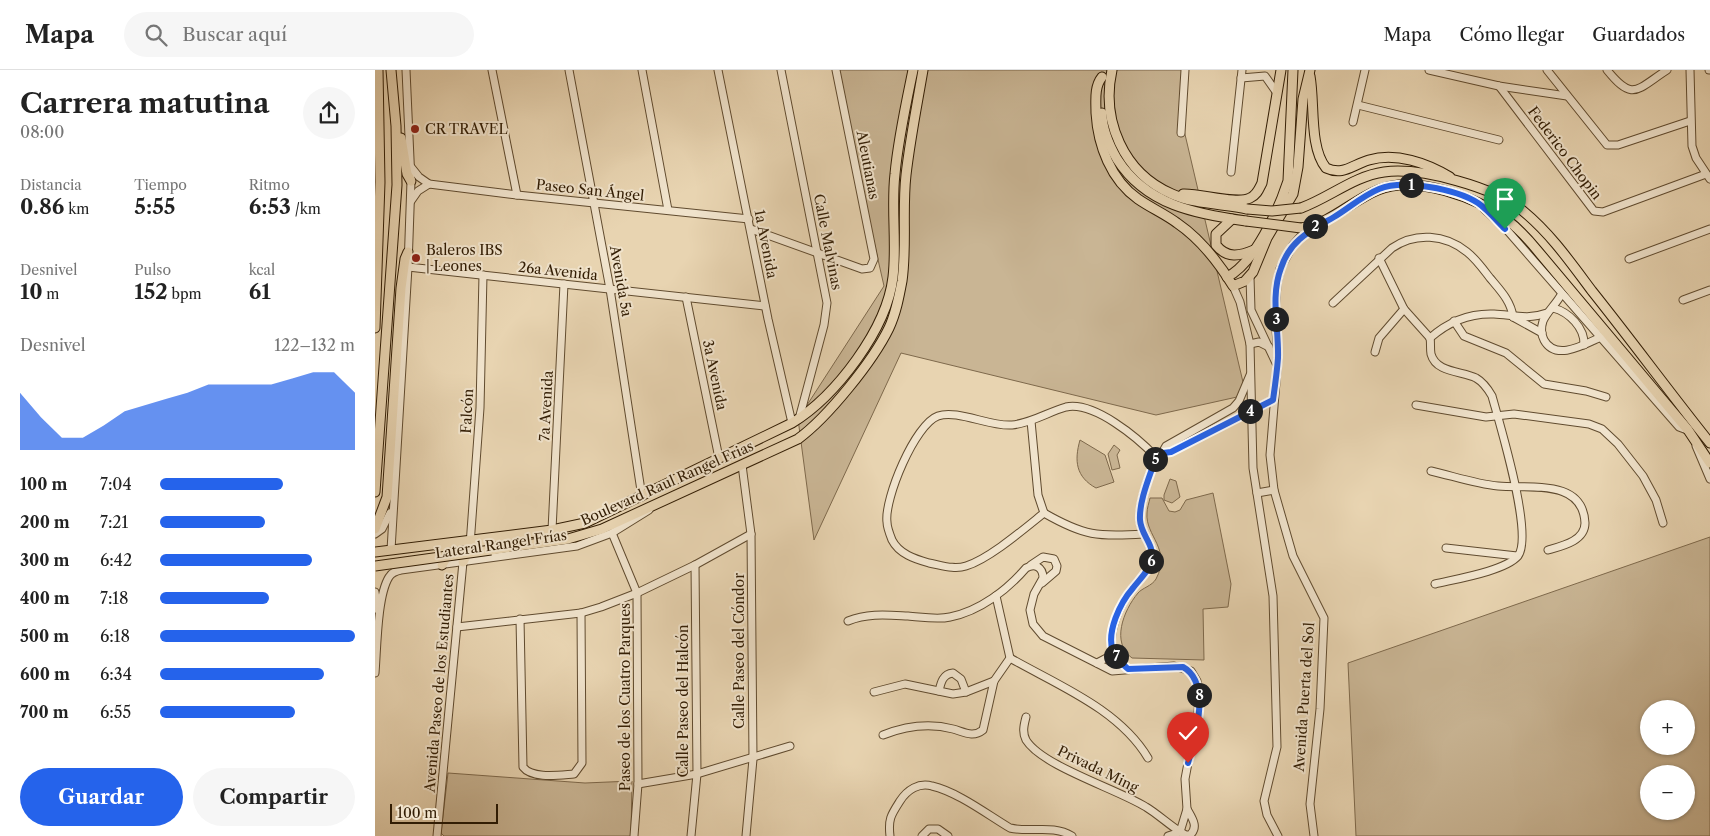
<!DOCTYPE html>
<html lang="es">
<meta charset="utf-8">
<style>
body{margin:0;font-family:"Libre Caslon Text",serif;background:#f6f6f6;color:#222;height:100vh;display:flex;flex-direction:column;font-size:19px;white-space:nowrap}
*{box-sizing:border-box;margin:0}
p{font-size:16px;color:#767676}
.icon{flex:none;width:28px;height:28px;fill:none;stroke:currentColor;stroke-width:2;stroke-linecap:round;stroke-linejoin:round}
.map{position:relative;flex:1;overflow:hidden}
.side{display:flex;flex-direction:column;background:#fff;width:375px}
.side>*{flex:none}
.tools{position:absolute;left:1265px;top:630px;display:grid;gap:10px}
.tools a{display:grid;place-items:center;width:55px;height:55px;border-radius:50%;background:#fff;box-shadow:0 1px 4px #0004;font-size:25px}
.scale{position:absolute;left:15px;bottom:12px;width:108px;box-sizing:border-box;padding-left:5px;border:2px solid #321d04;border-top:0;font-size:14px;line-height:18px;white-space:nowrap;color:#321d04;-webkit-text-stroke:4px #f0e3cc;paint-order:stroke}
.pin{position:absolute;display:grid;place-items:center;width:42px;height:42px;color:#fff;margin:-51px -21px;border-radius:50% 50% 50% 0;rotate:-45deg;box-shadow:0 0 5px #0007}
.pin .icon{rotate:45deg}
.km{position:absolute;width:25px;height:25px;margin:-12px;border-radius:50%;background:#222;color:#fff;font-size:14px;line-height:25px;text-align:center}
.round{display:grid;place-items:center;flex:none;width:52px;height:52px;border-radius:26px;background:#f6f6f6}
.summary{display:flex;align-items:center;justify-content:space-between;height:85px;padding:0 20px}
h1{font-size:28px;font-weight:700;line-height:38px}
.figures{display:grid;grid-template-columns:repeat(3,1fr);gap:8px;height:85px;padding:5px 20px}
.figures div{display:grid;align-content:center}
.figures b{font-size:21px;font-weight:700}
.figures small{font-size:14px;font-weight:400}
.figures p{font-size:14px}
.chart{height:140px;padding:10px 20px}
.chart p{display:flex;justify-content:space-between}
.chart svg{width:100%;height:90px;margin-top:5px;fill:#2563eb;opacity:.7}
.primary-button{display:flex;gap:10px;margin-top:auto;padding:10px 20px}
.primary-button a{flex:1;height:58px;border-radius:30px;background:#2563eb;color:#fff;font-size:20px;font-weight:700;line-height:58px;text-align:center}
.primary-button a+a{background:#f6f6f6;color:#222}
ul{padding:0 20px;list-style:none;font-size:16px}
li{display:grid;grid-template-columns:80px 60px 1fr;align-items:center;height:38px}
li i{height:12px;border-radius:6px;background:#2563eb}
header{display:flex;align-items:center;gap:30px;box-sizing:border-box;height:70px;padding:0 25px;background:#fff;border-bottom:1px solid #e0e0e0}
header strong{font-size:24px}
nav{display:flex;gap:28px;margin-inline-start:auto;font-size:18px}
.search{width:350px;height:45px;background:#f6f6f6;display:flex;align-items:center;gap:12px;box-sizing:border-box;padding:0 18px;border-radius:28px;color:#767676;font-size:19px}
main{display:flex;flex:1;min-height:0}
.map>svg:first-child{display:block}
.green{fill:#c9b594;stroke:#7e694c;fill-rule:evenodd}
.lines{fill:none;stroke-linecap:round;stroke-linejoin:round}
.minor-casing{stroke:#604b2f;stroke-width:9}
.major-casing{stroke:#321d04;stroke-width:11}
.minor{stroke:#f0e3cc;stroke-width:7}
.major{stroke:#e8d4b1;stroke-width:9}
.major-bridge-casing{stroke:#321d04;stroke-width:11;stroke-linecap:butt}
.major-bridge{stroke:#e8d4b1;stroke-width:9}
.route-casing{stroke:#fff;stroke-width:10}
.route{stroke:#2563eb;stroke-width:6}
.poi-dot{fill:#8f2418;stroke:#f0e3cc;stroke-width:2}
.labels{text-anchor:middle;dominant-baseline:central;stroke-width:4;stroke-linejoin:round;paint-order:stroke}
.poi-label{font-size:14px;fill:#321d04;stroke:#f0e3cc;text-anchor:start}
.street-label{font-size:14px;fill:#321d04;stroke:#f0e3cc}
</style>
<header>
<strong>Mapa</strong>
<div class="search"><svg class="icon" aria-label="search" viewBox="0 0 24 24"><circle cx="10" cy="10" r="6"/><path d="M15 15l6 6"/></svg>Buscar aquí</div>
<nav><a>Mapa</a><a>Cómo llegar</a><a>Guardados</a></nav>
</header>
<main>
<section class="side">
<div class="summary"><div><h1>Carrera matutina</h1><p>08:00</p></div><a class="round"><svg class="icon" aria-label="share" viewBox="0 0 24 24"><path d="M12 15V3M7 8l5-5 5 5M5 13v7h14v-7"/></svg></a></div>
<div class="figures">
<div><p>Distancia</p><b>0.86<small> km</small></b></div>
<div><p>Tiempo</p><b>5:55</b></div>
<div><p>Ritmo</p><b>6:53<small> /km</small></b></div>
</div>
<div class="figures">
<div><p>Desnivel</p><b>10<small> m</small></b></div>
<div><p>Pulso</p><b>152<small> bpm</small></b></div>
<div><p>kcal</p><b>61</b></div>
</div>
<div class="chart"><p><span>Desnivel</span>122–132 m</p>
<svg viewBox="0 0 160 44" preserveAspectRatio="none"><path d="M0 44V16L10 28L20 38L30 38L40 32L50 25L60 22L70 19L80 16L90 12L100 12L110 12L120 12L130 9L140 6L150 6L160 16V44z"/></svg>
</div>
<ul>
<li><b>100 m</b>7:04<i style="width:63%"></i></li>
<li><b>200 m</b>7:21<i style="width:54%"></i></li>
<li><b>300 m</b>6:42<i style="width:78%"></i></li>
<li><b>400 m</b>7:18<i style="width:56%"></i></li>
<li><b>500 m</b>6:18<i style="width:100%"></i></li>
<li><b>600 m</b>6:34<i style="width:84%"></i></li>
<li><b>700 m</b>6:55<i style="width:69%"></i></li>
</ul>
<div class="primary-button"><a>Guardar</a><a>Compartir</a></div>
</section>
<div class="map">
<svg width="1335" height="766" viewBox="0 0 1335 766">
<rect width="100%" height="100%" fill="#e8d4b1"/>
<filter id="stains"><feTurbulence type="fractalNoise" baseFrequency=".004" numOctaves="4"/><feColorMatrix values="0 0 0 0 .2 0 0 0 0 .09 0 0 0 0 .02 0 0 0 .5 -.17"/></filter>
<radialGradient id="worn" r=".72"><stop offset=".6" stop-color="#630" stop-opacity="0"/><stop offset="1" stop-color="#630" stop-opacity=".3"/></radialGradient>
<g class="green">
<path d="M460,0H807L805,43L871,325L781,345L526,283L439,470L423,349L509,216Z"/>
<path d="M705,370L730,385L739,412L721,418C701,407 699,391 705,370Z"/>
<path d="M739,375L745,380L742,385L745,398L737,400L733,384Z"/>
<path d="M795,409L801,411L805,427L797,433L789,430V425Z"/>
<path d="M838,423L856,514L853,537L828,539L829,590L757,588C736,573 748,541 763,523C767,518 777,516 781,509C797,479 770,466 772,443C772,438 774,433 775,428H787L794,441L800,442L805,440L811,430Z"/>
<path d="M1335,467V766H981L973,593ZM1274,639H1311V676H1274ZM1274,704H1311V741H1274Z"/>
<path d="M73,703L210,713L257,711L256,766H69L66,763Z"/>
</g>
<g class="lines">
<g class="minor-casing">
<g id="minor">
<path d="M117,0L142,125"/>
<path d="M194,0L235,219L267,427"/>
<path d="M267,0L293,140"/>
<path d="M343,0L393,249L417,353"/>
<path d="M406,0L452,233L449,255L424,349"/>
<path d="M1054,0L1124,16L1192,26"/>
<path d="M1172,0L1232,75H1243L1315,51"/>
<path d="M1232,0C1258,32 1261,20 1292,0"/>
<path d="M1315,0L1317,76L1321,88L1335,109"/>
<path d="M1334,0H1335"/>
<path d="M866,8L890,6L902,23"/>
<path d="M1124,16L1219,141L1228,142L1331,104"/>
<path d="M983,35L1124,70"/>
<path d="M978,52L990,0"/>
<path d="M806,63L810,0"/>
<path d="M36,97L44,107L54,114L142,125L374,149"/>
<path d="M856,102L867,0"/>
<path d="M36,131L43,121L54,114"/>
<path d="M1109,139L1131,159L1304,357L1312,360"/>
<path d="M376,159L487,199L495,198L499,189L461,0"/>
<path d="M1004,188L1029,239L1055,268"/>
<path d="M1254,189L1335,159"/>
<path d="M33,197L390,236"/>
<path d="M875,207L876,240L901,293"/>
<path d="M858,216L865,232L875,274L878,398L898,526L902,677L889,731L892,745L903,766"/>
<path d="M1186,225C1181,234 1172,242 1168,251C1166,257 1166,264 1169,270C1181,292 1210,274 1226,267"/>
<path d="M311,227L344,388"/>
<path d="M1308,230L1335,220"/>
<path d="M958,233L1017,178C1040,162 1070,164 1092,182C1101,189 1108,199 1115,208C1125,220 1136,231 1138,247"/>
<path d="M1178,238C1194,242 1210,258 1209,275"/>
<path d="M1138,247L1167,263"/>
<path d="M1079,251L1089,266L1131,283L1169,314L1211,321L1231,327"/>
<path d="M1055,268C1056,273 1055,279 1056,284C1061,303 1087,301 1101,308C1108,312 1113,319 1117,326C1124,352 1159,465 1143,486C1130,501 1081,509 1060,514"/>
<path d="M1055,268C1073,252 1094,243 1119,244C1138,245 1153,250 1172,243"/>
<path d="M875,274L884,272L894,277"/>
<path d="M1000,282L1004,268L1029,239"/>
<path d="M1041,335L1111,347L1139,344L1214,354L1227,359L1243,374L1268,406L1281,430L1288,453"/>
<path d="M656,351L663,425L669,443"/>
<path d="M1321,376L1335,409"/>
<path d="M787,383L791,376L858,338L864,331L875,305"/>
<path d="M367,395L376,464L378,689L371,766"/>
<path d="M1056,401C1078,406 1101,414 1123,416C1154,419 1208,408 1210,453C1210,471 1187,476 1173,480"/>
<path d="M882,423L899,420"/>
<path d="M669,443C649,459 614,489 591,496C579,500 566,495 554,493C540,489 524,484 517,470C515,465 512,457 512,452C509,429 540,354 563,346C582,339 615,357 637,355C657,353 673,342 691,337C719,331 763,368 781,387"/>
<path d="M669,443C709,466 723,467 768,464"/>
<path d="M177,460L189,214"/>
<path d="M237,463L262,523L263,714L259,766"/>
<path d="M0,464L7,459L15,443"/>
<path d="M95,475L105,338L108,205"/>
<path d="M1071,478L1142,486"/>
<path d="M16,480L33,197L36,111L31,0"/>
<path d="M656,495L668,487L679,489L682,496L681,501L667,513"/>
<path d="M0,522L3,540"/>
<path d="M145,549L148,697C157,709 184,705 199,704L207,693L206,543"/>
<path d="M473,551C493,543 512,545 533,546C547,547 562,550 575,547C605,541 632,520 651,498C660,493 668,497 668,508L659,524L655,540L658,554L668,566L737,601L799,596L816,601L822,611L824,626L822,661L813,693L810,709L812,739L805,762"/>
<path d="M82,557L206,543L226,537L262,523L320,495L376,464"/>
<path d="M635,588C682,615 744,639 773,688"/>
<path d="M722,593L739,584"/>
<path d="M753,599C748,594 740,588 738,582C732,562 745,533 758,518C764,510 775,500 777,489C779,474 766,465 765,450C764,430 775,406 781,387L787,383L795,382L898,330"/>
<path d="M0,603C2,580 2,526 14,507C17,502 21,501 26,500L202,476L237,463L274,440"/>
<path d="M564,621C566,612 568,604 578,603L586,609L591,622"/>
<path d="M499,622L530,614L578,624L591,622L619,611"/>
<path d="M651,647C649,655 647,662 651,670C667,696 742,719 771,737C783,744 801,761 811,765H815C824,757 817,748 812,739"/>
<path d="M508,665C531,656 555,653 578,659C589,662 598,668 608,660L619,611L635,588L621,526"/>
<path d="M263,714L322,704L415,676"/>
<path d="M62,766L88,492"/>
<path d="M316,766L322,704L320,495"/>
<path d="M515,766C513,749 516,745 525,731C532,720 544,712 557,716C583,722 613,745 635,758C656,763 677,754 697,766"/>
<path d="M547,766L554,759H563L573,766"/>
<path d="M793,766L805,762"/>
<path d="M939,766L935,734L945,639L949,548L918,486L899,420L895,385L903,288L900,245L902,214L905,199L918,175L925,167L940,156"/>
</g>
</g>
<g class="major-casing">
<g id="major">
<path d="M737,0C726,50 748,103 797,124C819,134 848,134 872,139"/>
<path d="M935,6C940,33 934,77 951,98C968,106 977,95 994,90C1021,82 1052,93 1075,107"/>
<path d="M727,7C719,17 721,31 721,43C723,76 736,110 763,129C776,138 790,144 802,153C824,168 844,193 858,216L870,211L878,202L892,168L918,124L923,97L928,29L935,0"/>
<path d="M727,43C727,59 734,75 742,89C771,135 821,144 871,151"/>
<path d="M26,68L32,104L36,111"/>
<path d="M808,124C825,123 862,135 875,128C882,125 884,119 887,113L906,0"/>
<path d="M926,138C954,128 979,106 1009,102C1046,97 1119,117 1148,141C1176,164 1196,193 1217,221C1257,271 1295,323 1335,373"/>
<path d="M857,149L841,164V175C852,189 865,186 879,180"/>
<path d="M926,158C957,153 976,131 1003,120C1040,104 1103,128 1132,150C1144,159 1153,169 1162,180L1313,360L1335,393"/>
<path d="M852,207C879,194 904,139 913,111L918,0"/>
<path d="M0,258L5,112L3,0"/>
<path d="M0,422L22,115L21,56L16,0"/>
<path d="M0,459L12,427L26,218L30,189L33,182"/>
<path d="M61,475L72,481L73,485L67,495"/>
<path d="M116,480L193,469L227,459L423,369C453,347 498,291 514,258C521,243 524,227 527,211C532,176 527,140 531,105C535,70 542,35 548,0"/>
<path d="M0,482L177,460L210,453L417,353C461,326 512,259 518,207C522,173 516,138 520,104C523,70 531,34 538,0"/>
<path d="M88,492L95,478L108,473"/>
</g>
</g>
<use href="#minor" class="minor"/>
<use href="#major" class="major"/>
<g class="major-bridge-casing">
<g id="major-bridge">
<path d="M872,139L897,141L926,138"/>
<path d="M871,151L926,158"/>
<path d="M0,496L116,480"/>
</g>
</g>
<use href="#major-bridge" class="major-bridge"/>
</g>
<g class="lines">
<g class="route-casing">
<path id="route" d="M813,693C820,668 837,613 808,597L753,599C748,594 740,588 738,582C731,562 745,533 758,518C764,510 775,500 777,489C779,474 766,465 765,450C764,430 775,406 781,387L788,383L796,382L898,330C900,316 902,302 903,288C904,258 895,227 906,198C915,170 935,161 959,147C974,138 987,126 1004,119C1028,109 1081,119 1103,133C1113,140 1122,151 1130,159"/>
</g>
<use href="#route" class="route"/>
</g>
<g class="poi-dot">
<circle cx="40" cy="59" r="5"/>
<circle cx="41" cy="188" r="5"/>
</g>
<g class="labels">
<g class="poi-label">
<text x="50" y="59">CR TRAVEL</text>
<text x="51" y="180">Baleros IBS<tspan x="51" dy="16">| Leones</tspan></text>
</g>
<g class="street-label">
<text transform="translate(1190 83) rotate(53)">Federico Chopin</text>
<text transform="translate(493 95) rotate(79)">Aleutianas</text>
<text transform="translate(215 120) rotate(6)">Paseo San Ángel</text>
<text transform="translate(453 172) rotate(79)">Calle Malvinas</text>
<text transform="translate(391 174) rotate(79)">1a Avenida</text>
<text transform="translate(183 201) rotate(6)">26a Avenida</text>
<text transform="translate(246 211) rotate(80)">Avenida 5a</text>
<text transform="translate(340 305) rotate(78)">3a Avenida</text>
<text transform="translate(171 336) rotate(-87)">7a Avenida</text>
<text transform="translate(92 341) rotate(-87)">Falcón</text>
<text transform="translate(292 413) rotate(-24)">Boulevard Raul Rangel Frias</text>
<text transform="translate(126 474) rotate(-8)">Lateral Rangel Frías</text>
<text transform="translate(364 581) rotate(-90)">Calle Paseo del Cóndor</text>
<text transform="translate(64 613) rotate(-85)">Avenida Paseo de los Estudiantes</text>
<text transform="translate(250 627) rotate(-90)">Paseo de los Cuatro Parques</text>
<text transform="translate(929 627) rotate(-86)">Avenida Puerta del Sol</text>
<text transform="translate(308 631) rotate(-90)">Calle Paseo del Halcón</text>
<text transform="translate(723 699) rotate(26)">Privada Ming</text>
</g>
</g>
<rect width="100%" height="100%" filter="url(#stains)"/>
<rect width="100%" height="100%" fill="url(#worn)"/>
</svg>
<div class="tools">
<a>+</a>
<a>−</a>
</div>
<div class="scale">100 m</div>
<div class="pin" style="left:1130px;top:159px;background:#1e9e55"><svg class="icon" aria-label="arrive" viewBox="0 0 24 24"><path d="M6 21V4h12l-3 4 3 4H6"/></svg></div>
<div class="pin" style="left:813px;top:693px;background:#d93025"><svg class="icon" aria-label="check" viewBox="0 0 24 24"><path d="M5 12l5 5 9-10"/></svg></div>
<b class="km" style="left:1036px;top:115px">1</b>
<b class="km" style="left:940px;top:156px">2</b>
<b class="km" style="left:901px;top:249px">3</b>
<b class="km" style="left:875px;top:341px">4</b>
<b class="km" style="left:780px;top:389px">5</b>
<b class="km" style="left:776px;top:491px">6</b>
<b class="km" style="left:741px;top:586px">7</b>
<b class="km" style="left:824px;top:625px">8</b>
</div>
</main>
